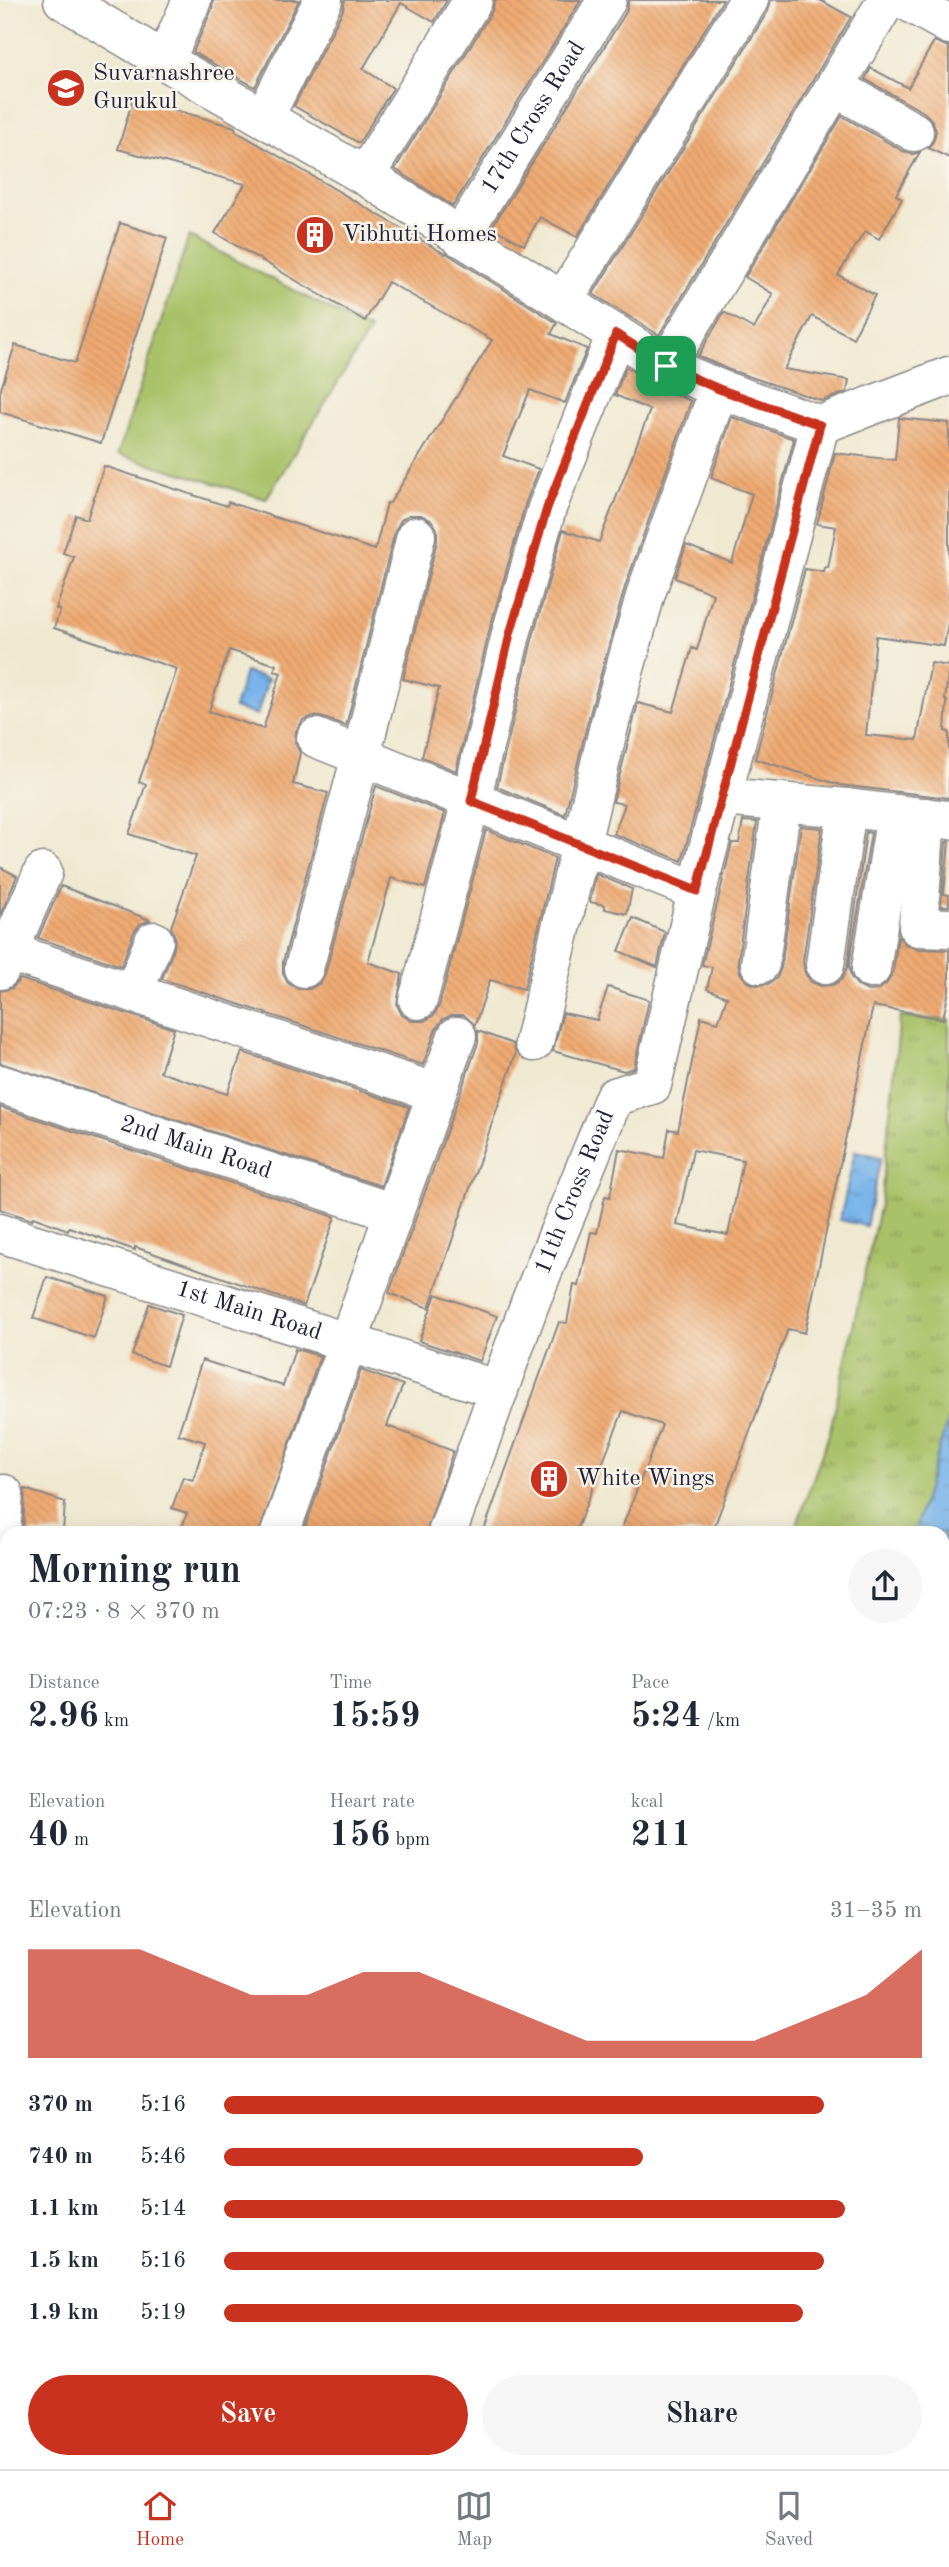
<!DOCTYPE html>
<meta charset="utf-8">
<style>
body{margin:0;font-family:"Old Standard TT",serif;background:#f6f6f7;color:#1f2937;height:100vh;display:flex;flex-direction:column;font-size:26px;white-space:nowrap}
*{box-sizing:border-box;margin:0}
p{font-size:23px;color:#747a83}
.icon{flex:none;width:38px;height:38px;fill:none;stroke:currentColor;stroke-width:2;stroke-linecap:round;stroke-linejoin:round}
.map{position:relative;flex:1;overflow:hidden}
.drawer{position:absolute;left:0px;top:1526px;width:950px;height:943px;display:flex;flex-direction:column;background:#fff;border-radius:21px 21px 0 0;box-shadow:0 4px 18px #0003}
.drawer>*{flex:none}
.pin{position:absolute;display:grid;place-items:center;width:60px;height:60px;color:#fff;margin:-30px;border-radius:14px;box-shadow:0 4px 10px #0006}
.round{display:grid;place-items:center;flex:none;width:74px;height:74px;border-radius:37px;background:#f6f6f7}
.headline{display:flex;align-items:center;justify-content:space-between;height:119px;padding:0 28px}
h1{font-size:38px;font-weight:600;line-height:52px}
.metrics{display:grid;grid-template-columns:repeat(3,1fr);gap:10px;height:119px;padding:7px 28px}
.metrics div{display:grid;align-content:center}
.metrics b{font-size:35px;font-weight:600}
.metrics small{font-size:19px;font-weight:400}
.metrics p{font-size:19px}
.chart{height:196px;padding:14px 28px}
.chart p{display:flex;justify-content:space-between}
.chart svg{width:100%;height:126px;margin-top:7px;fill:#c8321e;opacity:.7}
.action{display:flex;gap:14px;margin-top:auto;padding:14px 28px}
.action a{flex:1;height:80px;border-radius:42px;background:#c8321e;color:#fff;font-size:28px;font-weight:600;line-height:80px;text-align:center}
.action a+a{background:#f6f6f7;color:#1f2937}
ul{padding:0 28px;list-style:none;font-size:23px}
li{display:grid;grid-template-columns:112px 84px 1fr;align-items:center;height:52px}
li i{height:18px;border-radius:9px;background:#c8321e}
.tab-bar{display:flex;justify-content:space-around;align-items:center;height:98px;border-top:2px solid #e0e1e3;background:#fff;font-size:19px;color:#747a83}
.tab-bar a{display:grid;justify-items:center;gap:4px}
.tab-bar .on{color:#c8321e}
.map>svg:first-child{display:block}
.grass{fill:#a9c167;stroke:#667251;stroke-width:2}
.park{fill:url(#park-tufts);stroke:#667251;stroke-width:2}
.water{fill:url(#water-ripples);stroke:#4d6b92;stroke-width:2}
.building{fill:url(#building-back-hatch);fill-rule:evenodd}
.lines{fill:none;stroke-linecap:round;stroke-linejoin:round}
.minor-casing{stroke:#898686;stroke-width:41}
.minor{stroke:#fff;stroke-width:38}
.route-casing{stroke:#fff;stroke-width:14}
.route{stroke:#c8321e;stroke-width:9}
.labels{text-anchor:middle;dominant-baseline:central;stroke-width:5;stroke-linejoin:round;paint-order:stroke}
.poi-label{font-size:24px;fill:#22223b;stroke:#f7f3e8;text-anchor:start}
.street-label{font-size:24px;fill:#22223b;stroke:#f7f3e8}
</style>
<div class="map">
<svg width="949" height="2469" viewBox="0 0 949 2469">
<defs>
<pattern id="park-tufts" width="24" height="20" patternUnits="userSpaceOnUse" patternTransform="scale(1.75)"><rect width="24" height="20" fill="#a9c167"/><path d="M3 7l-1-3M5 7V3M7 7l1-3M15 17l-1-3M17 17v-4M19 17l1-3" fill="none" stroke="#899c56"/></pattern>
<pattern id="water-ripples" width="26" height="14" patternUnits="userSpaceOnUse" patternTransform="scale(1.75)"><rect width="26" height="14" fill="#78b4ea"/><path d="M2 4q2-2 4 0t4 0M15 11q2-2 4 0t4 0" fill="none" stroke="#6292bf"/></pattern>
<pattern id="building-back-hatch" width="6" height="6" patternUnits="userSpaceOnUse" patternTransform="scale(1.75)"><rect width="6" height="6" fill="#efaa72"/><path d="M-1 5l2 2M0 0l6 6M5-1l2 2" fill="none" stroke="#cd9264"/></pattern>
</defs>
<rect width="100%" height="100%" fill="#f7f3e8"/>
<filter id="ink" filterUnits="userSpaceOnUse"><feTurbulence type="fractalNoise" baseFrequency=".0143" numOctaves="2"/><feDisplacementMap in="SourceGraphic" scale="14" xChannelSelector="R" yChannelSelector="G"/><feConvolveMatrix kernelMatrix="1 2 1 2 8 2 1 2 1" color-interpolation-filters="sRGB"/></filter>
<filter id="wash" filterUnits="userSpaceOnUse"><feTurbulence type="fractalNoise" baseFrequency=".00686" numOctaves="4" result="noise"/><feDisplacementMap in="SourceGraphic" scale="28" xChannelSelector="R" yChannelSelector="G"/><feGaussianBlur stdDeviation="1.57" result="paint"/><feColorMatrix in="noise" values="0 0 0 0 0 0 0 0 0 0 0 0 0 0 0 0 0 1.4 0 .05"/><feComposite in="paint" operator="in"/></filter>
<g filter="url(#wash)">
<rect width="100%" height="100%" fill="#f0e9d2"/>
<g class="grass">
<path d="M189,236L370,330L266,499L118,454Z"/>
<path d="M943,2197L949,2199V2469H838V2462H943Z"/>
</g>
<g class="park">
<path d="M900,1017L949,1020V1416L914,1533H794L830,1431L881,1199Z"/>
<rect x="0" y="1810" width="7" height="240"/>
<path d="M535,2462H838V2469H557Z"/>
</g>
<g class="water">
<path d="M245,672L268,679L257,715L234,708Z"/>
<path d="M855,1151L881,1157L866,1226L840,1220Z"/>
<path d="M949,1416V2154L943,2153V1533H914Z"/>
<path d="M0,1881L7,1882V1992L0,1994Z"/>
</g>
<g id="blocks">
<g class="building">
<path d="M213,0H299L255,87L193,52L212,9Z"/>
<path d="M345,0H447L434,22L401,3L363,69L393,88L359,143L294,106L343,10Z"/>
<path d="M495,0H581L453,206L395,169L492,11Z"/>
<path d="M629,0H723L577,237L540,217L524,245L492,227L626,12Z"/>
<path d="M771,0H820L851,17L659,335L593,294L768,11Z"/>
<path d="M934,41L949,47V158L928,148L933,142L936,131L933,122L925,113L865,79L871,68L908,88Z"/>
<path d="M133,98L235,127L236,131L445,254L446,253L557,323L551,334L587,349L565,403L530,390L503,456L539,469L526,502L490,628L456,771L422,757L439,688L403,679L437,541V529L432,521L421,515H409L401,520L395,531L346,726L324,718L314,716L303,720L296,731L295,742L300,753L293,784L328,793L283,962V974L288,983L298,989H310L320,983L325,974L376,786L445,813L425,888L391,878L368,962L402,974L397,1005L402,1015L412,1021H424L434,1015L439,1006L486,830L555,858L524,989L490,980L475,1025L464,1015H452L443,1019L436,1029L423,1065L162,979L174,948L175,937L171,927L196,856L129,834L146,784L139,782L177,669L54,628L60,610L56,609L74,557L63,553L76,515L87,519L104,466L227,506L228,502L375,550L387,503H390L492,340L388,282L365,321L215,233L245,184L118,149ZM229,650L276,665L274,671L281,673L263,729L209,711Z"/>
<path d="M842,116L903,151L913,154L920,152L896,195L902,199L879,239L865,231L838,275L875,295L853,338L812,316L784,369L849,380L847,392L822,401L727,369L698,356L724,312L754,329L773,294L745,277Z"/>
<path d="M120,223L167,238L101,443L0,412V392L15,345L75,363Z"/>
<path d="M626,367L657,386L691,401L625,587L588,721L565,815L497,787L532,640L563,530L599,542L650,410L615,395Z"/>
<path d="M732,417L794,439L682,861L614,834L625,804L613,802L638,703L673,712L692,648L697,650L713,594L675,578L686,545L732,563L752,494L711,478Z"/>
<path d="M899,418L949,423V618L944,646L876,636L866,735L917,740L931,663L949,666L945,700L947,701L945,731L949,732V798L840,785L755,759L805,569L824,572L825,567L828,568L836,527L817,524L835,453L895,460Z"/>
<path d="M743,821L757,822L738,961L740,972L746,981L756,985L768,984L777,978L781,968L801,826L822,828L803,962L805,973L811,982L821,986L833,985L842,979L847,968L866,832L871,833L849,966L851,977L858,986L868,991L878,990L887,983L893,972L898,936L906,945L917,949L949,950V990L943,1019L873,1006L805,1333L788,1329L712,1533H620L662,1425L623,1411L575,1533H483L559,1322L567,1323L574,1285L579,1286L591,1232L597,1233L605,1196L610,1197L619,1149L664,1158L669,1129L678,1131L701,1017L718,1022L727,997L707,989L712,967L702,965L732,843H739ZM693,1150L743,1160L728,1235L677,1225Z"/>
<path d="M949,841L944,894L949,895V906H941L946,842Z"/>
<path d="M0,867L17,876L0,916Z"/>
<path d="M596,874L632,889L627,914L605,909V905L590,902Z"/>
<path d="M61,886L150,920L140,924L134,932L121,966L38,938Z"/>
<path d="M633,918L665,932L657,967L619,951Z"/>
<path d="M20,979L174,1029L160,1072L227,1094L242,1052L409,1107L381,1186L0,1063V991L12,988Z"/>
<path d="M608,987L649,1000L634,1068L624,1071L553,1051L563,1013L597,1020Z"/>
<path d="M478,1031L513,1044L516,1053L429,1308L389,1293L478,1043Z"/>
<path d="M0,1107L335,1217L304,1306L135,1247V1250L69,1227L68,1230L33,1217L32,1220L0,1209Z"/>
<path d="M47,1277L108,1296L94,1338L33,1318Z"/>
<path d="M436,1294L497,1316L480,1361L419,1341Z"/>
<path d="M149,1304L182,1315L166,1366L132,1355Z"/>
<path d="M295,1349L320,1356L259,1533H180L187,1513L172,1508L183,1477L193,1480L205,1442L178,1434L202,1360L283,1386Z"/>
<path d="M361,1370L403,1385L387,1426L453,1451L426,1533H303Z"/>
<path d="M25,1489L65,1502L63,1533H23Z"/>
</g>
</g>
</g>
<g filter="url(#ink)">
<use href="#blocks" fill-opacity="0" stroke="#898686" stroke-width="2"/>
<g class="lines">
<g class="minor-casing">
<g id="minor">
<path d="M63,0L165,61L365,176L666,366L719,389L820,425L949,376"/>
<path d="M905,0L949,25"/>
<path d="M165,61L192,0"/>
<path d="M835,87L914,132"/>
<path d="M261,115L273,100L323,0"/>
<path d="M365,176L473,0"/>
<path id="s1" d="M460,237L607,0"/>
<path d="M563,301L749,0"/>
<path d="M666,366L887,0"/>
<path d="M316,738L697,891"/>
<path d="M722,797L847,808L949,820"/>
<path d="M926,817L918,927L949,928"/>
<path d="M9,952L437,1093"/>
<path d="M760,964L782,802"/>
<path d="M825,965L847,808"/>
<path d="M304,968L361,756L416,536"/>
<path d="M871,969L896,814"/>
<path d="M0,970L43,872"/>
<path d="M134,991L154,941"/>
<path d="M418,1000L471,801L511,634L547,508L616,334"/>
<path d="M534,1042L609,726L646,593L719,389"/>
<path id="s2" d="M0,1084L394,1213"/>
<path id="s3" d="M0,1233L499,1390"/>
<path d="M280,1533L457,1036"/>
<path id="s4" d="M447,1533L530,1303L614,1097L652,1085L697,891L820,425"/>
<path d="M0,1545L4,1494"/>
<path d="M0,1654L7,1655"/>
<path d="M0,2188L7,2149"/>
<path d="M0,2304L7,2305"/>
<path d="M0,2438L7,2440"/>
<path d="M212,2469L214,2462"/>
<path d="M427,2469L428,2462"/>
</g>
</g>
<use href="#minor" class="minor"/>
</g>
</g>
<g class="lines" filter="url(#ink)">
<g class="route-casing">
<path id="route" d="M616,334L666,366L719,389L820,425L697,891L471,801L510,634L547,508Z"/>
</g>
<use href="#route" class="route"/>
</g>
<defs>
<g id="school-disc" transform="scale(2.0125)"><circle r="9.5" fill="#c8321e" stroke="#f7f3e8"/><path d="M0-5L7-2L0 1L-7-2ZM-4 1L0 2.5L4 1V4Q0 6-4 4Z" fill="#fff"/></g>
<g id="building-disc" transform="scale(2.0125)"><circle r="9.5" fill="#c8321e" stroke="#f7f3e8"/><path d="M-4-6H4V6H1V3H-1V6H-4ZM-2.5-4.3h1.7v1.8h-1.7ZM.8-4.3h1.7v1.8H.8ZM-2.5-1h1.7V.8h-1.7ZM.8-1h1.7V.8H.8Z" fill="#fff"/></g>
</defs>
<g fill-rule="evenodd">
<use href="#school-disc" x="66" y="88"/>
<use href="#building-disc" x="315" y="235"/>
<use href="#building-disc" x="549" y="1479"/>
</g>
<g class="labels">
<g class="poi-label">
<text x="93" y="74">Suvarnashree<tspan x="93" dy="28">Gurukul</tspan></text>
<text x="342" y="235">Vibhuti Homes</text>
<text x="576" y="1479">White Wings</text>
</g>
<g class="street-label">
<text stroke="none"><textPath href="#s1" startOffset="140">17th Cross Road</textPath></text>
<text stroke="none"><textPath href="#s2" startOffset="206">2nd Main Road</textPath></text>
<text stroke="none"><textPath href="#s4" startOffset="364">11th Cross Road</textPath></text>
<text stroke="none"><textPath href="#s3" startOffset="261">1st Main Road</textPath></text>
</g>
</g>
</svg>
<div class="pin" style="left:666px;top:366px;background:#1e9e55"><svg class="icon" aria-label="arrive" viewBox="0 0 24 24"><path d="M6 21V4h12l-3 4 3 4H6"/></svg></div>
<section class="drawer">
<div class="headline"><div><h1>Morning run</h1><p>07:23 · 8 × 370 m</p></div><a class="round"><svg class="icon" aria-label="share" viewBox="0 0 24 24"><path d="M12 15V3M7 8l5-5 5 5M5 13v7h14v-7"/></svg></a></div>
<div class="metrics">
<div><p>Distance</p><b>2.96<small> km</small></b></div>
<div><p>Time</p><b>15:59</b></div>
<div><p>Pace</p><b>5:24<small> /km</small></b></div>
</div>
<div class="metrics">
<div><p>Elevation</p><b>40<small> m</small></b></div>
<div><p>Heart rate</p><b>156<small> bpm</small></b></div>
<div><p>kcal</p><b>211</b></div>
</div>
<div class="chart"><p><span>Elevation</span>31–35 m</p>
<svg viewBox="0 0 160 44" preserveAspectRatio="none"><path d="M0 44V6L10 6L20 6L30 14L40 22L50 22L60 14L70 14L80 22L90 30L100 38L110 38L120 38L130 38L140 30L150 22L160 6V44z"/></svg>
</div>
<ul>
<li><b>370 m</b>5:16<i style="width:86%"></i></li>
<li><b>740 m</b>5:46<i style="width:60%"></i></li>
<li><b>1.1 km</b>5:14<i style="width:89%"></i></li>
<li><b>1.5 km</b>5:16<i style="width:86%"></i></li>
<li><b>1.9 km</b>5:19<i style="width:83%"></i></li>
</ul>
<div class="action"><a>Save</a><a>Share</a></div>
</section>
</div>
<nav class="tab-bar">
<a class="on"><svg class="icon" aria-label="home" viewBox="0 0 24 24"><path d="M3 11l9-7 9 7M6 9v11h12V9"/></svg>Home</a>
<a><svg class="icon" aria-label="map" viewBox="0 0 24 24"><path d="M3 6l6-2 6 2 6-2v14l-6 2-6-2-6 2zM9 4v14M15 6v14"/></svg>Map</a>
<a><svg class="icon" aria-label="saved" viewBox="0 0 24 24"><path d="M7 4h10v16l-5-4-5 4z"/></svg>Saved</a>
</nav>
